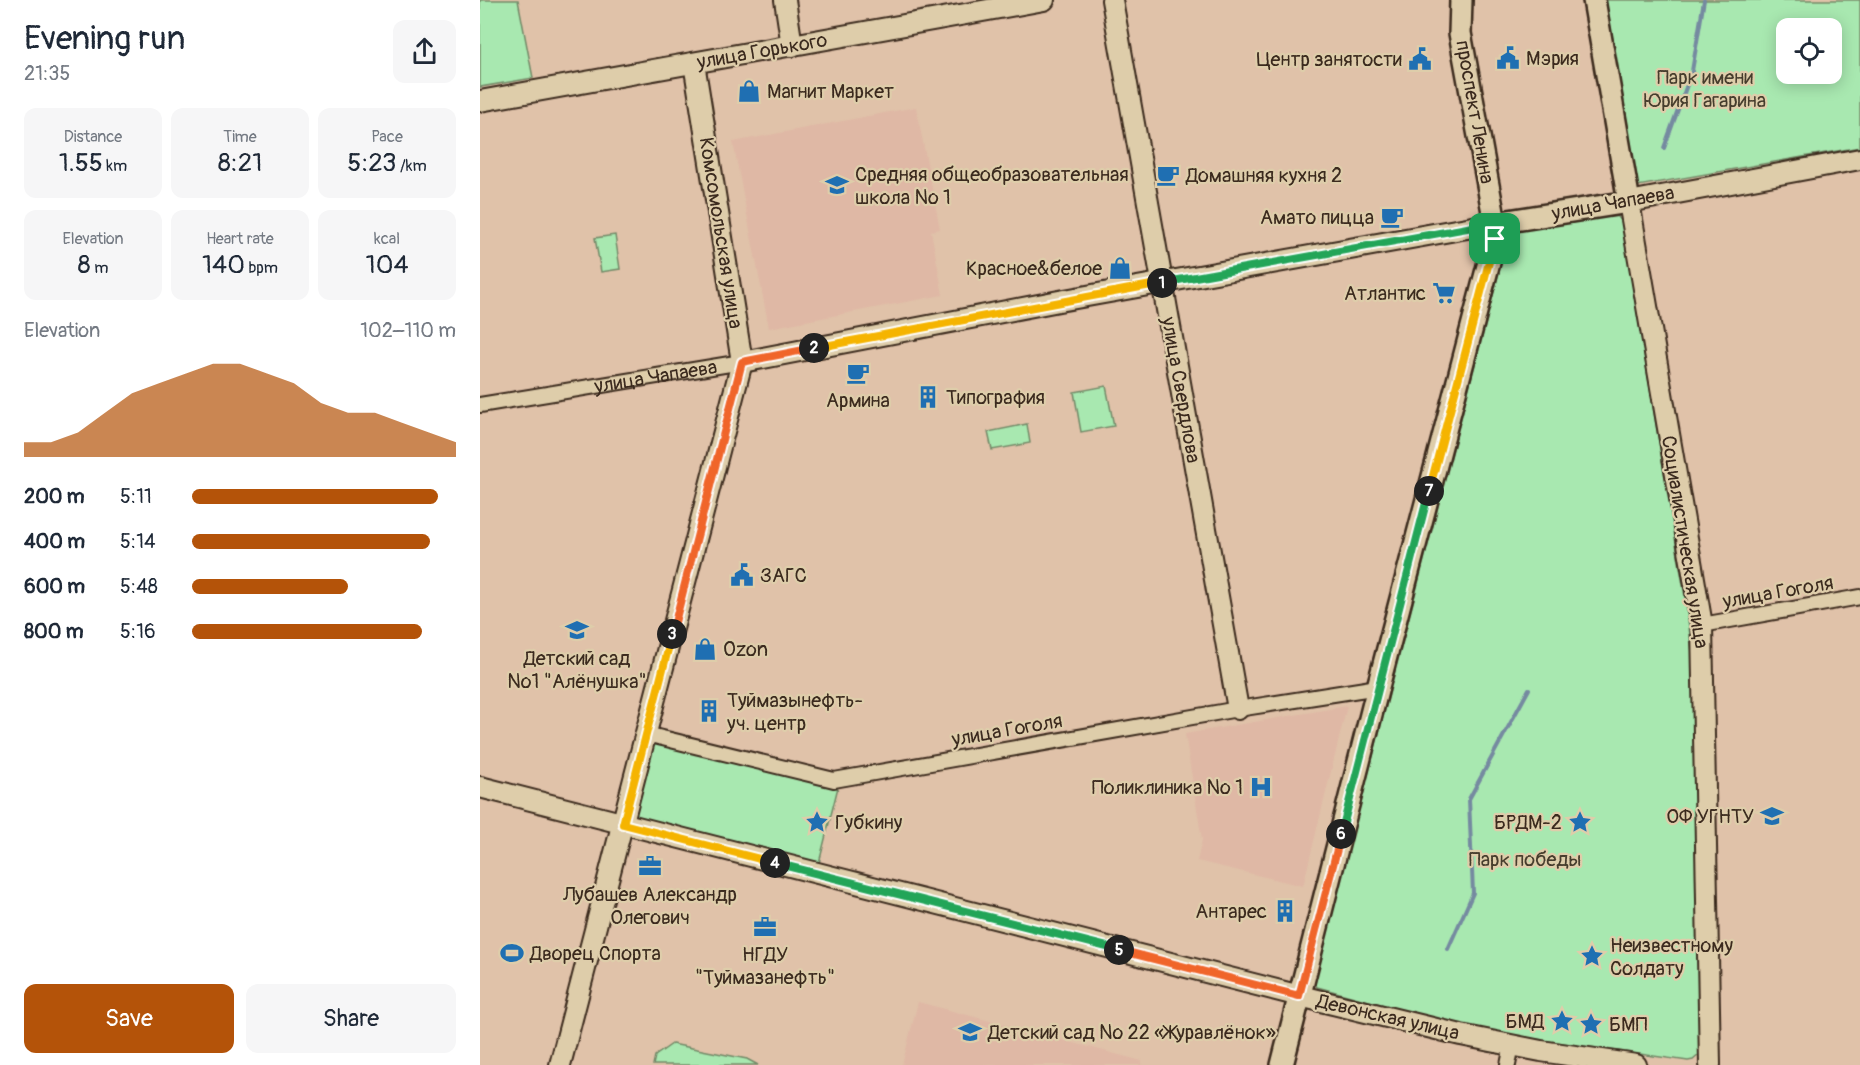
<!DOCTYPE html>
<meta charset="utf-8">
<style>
body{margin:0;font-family:Pangolin,sans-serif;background:#f6f6f7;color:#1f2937;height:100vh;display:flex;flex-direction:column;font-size:22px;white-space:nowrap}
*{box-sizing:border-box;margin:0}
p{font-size:20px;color:#747a83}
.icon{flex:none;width:33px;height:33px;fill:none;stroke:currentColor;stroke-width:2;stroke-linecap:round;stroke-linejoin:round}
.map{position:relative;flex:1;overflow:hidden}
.panel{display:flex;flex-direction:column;background:#fff;width:480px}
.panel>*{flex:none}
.buttons{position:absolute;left:1296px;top:18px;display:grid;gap:12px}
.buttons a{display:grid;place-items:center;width:66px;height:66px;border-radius:12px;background:#fff;box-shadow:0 3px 15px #0003;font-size:30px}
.pin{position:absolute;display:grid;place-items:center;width:51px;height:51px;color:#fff;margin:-26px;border-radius:12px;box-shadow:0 3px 9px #0006}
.km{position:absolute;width:30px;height:30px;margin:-15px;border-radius:50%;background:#222;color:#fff;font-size:16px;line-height:30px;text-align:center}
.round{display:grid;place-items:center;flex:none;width:63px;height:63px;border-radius:12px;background:#f6f6f7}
.headline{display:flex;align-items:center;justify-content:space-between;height:102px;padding:0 24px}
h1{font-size:33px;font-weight:600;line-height:45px}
.figures{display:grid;grid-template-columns:repeat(3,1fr);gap:9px;height:102px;padding:6px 24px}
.figures div{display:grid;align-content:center;border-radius:12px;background:#f6f6f7;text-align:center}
.figures b{font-size:26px;font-weight:600}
.figures small{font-size:16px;font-weight:400}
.figures p{font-size:16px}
.chart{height:168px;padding:12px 24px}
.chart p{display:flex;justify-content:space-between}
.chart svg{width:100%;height:108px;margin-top:6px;fill:#b45309;opacity:.7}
.action{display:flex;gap:12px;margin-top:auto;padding:12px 24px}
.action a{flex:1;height:69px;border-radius:12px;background:#b45309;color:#fff;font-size:24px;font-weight:600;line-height:69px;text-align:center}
.action a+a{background:#f6f6f7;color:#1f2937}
ul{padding:0 24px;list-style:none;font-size:20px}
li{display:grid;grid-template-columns:96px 72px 1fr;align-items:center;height:45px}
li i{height:15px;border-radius:8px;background:#b45309}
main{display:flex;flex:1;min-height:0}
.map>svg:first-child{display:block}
.built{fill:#dfb8a5}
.green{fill:#a8e8b0;stroke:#728967;stroke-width:1.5;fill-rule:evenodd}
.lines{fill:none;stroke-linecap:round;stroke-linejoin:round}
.stream{stroke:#758aa0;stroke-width:4}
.street-casing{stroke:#3b2a1e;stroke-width:18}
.secondary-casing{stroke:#3b2a1e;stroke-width:24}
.primary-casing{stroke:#3b2a1e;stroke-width:26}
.street{stroke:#decdaa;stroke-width:14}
.secondary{stroke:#decdaa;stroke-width:20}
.primary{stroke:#decdaa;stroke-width:21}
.split-1-casing{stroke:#fff;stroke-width:12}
.split-2-casing{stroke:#fff;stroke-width:12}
.split-3-casing{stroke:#fff;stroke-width:12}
.split-4-casing{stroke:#fff;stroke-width:12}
.split-5-casing{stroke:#fff;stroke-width:12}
.split-6-casing{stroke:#fff;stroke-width:12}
.split-7-casing{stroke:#fff;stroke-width:12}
.split-8-casing{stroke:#fff;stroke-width:12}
.split-1{stroke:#22a559;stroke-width:8}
.split-2{stroke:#f5b400;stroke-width:8}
.split-3{stroke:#f0652b;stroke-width:8}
.split-4{stroke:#f5b400;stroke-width:8}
.split-5{stroke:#22a559;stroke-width:8}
.split-6{stroke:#f0652b;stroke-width:8}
.split-7{stroke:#22a559;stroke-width:8}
.split-8{stroke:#f5b400;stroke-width:8}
.labels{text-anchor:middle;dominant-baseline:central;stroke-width:4.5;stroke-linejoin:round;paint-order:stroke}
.street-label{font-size:20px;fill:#3b2a1e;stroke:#decdaa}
.poi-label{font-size:20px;fill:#3b2a1e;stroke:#decdaa;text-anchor:start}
.park-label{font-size:20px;fill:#463d2d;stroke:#decdaa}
</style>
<main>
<section class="panel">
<div class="headline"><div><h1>Evening run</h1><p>21:35</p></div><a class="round"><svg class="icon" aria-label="share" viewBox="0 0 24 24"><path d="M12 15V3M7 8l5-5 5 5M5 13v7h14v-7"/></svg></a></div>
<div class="figures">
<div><p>Distance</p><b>1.55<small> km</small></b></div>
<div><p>Time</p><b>8:21</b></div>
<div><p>Pace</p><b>5:23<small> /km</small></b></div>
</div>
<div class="figures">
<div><p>Elevation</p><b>8<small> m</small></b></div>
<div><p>Heart rate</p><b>140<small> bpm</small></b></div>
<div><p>kcal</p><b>104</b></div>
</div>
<div class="chart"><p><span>Elevation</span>102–110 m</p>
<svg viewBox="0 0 160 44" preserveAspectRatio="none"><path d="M0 44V38L10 38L20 34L30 26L40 18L50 14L60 10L70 6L80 6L90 10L100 14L110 22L120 26L130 26L140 30L150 34L160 38V44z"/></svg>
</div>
<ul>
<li><b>200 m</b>5:11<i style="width:93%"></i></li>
<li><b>400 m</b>5:14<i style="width:90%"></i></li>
<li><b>600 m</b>5:48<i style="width:59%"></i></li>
<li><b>800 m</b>5:16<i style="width:87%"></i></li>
</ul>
<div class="action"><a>Save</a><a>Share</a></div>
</section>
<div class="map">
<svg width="1380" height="1065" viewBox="0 0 1380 1065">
<rect width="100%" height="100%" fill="#e0c2a9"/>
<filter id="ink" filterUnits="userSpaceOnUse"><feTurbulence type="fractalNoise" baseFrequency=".0167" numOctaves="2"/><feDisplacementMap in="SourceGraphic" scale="12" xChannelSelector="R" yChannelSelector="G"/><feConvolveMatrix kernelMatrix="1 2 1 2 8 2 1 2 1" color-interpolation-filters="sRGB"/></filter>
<g filter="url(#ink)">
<g class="built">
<path d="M436,107L460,229L451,231L463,295L289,328L253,142Z"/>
<path d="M867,706L823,886L717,861L722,840L705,734Z"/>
<path d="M438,1002L662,1061L661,1065H422Z"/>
</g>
<g class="green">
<path d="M0,0H38L53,78L0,87Z"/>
<path d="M1126,0H1380V147L1158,186ZM1306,28H1352V74H1306Z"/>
<path d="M1135,213L1142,222L1206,603L1212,653L1219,862L1220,1054L1213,1060L1208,1061L1000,1031L841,988L837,987L834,982L1027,242L1030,235L1042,228Z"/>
<path d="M135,235L140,269L121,272L115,238Z"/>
<path d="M626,386L634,426L601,432L594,392Z"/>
<path d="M547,424L550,443L512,450L508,432Z"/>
<path d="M172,740L358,787L338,867L152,820Z"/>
<path d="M192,1044L267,1059L278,1065H173L175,1056Z"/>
</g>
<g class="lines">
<g class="stream">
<path d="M1184,148L1212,71L1224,0"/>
<path d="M968,949L993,893L989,799L1049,689"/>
</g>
<g class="street-casing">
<g id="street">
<path id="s1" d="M0,405L262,362"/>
<path d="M1222,625L1380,597"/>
<path d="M166,734L354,780L758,709L898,687"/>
<path d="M1028,1065L1032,1045"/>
</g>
</g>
<g class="secondary-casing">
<g id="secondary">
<path d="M305,0L312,46"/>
<path d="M632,0L758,709"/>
<path d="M0,101L564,0"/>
<path d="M262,362L579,301L1015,223"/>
<path d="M0,787L820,996L981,1035L1061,1051L1156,1065"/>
<path d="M80,1065L262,362L214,63"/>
<path d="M1230,1065L1222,625L1149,202L1380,159"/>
</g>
</g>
<g class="primary-casing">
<g id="primary">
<path d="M1015,223L1149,202L1114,0"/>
<path d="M802,1065L898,687L1015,239V223L980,33L981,0"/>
</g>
</g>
<use href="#street" class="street"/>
<use href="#secondary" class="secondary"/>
<use href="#primary" class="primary"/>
</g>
</g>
<g class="lines" filter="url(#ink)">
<g class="split-1-casing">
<path id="split-1" d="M682,283L1015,223V239"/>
</g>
<g class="split-2-casing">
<path id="split-2" d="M334,348L682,283"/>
</g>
<g class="split-3-casing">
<path id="split-3" d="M192,634L262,362L334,348"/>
</g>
<g class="split-4-casing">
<path id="split-4" d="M192,634L143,824L295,863"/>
</g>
<g class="split-5-casing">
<path id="split-5" d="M295,863L639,950"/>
</g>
<g class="split-6-casing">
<path id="split-6" d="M639,950L819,996L861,834"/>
</g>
<g class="split-7-casing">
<path id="split-7" d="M861,834L949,491"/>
</g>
<g class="split-8-casing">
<path id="split-8" d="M949,491L1015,239"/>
</g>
<use href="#split-1" class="split-1"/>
<use href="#split-2" class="split-2"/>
<use href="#split-3" class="split-3"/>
<use href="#split-4" class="split-4"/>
<use href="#split-5" class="split-5"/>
<use href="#split-6" class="split-6"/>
<use href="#split-7" class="split-7"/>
<use href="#split-8" class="split-8"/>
</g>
<defs>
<g id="civic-bare" transform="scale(1.8)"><path d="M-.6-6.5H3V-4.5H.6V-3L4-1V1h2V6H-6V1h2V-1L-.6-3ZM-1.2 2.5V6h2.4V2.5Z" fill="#1f6fb2" stroke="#decdaa" stroke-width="2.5" paint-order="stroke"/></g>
<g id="shop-bare" transform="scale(1.8)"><path d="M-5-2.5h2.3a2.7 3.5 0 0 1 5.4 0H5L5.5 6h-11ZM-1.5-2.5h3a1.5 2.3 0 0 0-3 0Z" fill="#1f6fb2" stroke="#decdaa" stroke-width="2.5" paint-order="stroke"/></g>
<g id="cafe-bare" transform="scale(1.8)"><path d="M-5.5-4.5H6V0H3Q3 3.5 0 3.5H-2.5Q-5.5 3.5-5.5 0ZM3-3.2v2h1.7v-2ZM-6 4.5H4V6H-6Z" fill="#1f6fb2" stroke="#decdaa" stroke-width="2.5" paint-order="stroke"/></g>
<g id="school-bare" transform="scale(1.8)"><path d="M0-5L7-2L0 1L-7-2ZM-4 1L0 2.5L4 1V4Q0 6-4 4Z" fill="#1f6fb2" stroke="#decdaa" stroke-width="2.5" paint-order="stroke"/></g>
<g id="supermarket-bare" transform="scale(1.8)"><path d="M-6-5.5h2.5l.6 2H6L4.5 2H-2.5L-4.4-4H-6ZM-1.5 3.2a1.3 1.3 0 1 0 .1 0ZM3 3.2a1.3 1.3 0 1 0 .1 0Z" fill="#1f6fb2" stroke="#decdaa" stroke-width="2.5" paint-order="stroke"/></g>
<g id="building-bare" transform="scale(1.8)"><path d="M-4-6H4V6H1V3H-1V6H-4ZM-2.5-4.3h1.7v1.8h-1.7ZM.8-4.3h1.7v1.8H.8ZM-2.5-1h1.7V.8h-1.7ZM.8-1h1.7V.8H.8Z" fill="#1f6fb2" stroke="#decdaa" stroke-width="2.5" paint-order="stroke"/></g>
<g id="hospital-bare" transform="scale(1.8)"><path d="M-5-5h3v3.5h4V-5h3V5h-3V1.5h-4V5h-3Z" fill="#1f6fb2" stroke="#decdaa" stroke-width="2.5" paint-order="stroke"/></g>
<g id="university-bare" transform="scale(1.8)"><path d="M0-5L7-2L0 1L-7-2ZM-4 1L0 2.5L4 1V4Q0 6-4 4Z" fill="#1f6fb2" stroke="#decdaa" stroke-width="2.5" paint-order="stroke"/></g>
<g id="sight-bare" transform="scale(1.8)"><path d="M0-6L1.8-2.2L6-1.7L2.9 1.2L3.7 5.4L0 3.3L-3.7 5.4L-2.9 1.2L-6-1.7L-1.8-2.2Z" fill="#1f6fb2" stroke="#decdaa" stroke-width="2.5" paint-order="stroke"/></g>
<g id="office-bare" transform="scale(1.8)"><path d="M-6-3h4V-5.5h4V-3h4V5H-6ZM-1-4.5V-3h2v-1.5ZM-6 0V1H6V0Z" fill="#1f6fb2" stroke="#decdaa" stroke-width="2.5" paint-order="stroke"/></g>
<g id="stadium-bare" transform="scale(1.8)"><path d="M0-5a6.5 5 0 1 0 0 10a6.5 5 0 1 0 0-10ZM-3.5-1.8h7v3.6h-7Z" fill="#1f6fb2" stroke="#decdaa" stroke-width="2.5" paint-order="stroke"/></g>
</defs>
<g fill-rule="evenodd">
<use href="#civic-bare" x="1028" y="58"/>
<use href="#civic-bare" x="940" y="59"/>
<use href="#shop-bare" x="269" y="91"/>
<use href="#cafe-bare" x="688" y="175"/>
<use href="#school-bare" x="357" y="185"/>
<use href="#cafe-bare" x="912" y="217"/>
<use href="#shop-bare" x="640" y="268"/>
<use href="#supermarket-bare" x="964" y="293"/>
<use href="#cafe-bare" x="378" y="373"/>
<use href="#building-bare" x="448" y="397"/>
<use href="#civic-bare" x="262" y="575"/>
<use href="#school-bare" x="97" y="630"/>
<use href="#shop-bare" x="225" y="649"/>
<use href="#building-bare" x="229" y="711"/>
<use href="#hospital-bare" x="781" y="787"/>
<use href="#university-bare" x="1292" y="816"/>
<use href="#sight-bare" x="337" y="822"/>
<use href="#sight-bare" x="1100" y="822"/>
<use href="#office-bare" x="170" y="866"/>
<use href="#building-bare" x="805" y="911"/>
<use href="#office-bare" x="285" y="927"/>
<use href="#stadium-bare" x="32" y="953"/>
<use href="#sight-bare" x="1112" y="956"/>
<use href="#sight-bare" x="1082" y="1021"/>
<use href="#sight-bare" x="1111" y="1024"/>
<use href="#school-bare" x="490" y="1032"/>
</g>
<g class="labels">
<g class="street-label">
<text transform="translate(282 51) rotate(-10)">улица Горького</text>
<text transform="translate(995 112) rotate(80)">проспект Ленина</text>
<text transform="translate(1133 203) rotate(-10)">улица Чапаева</text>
<text transform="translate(241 233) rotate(81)">Комсомольская улица</text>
<text stroke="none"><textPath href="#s1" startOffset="178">улица Чапаева</textPath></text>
<text transform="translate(701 390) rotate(80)">улица Свердлова</text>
<text transform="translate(1205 542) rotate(81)">Социалистическая улица</text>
<text transform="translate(1298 592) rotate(-10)">улица Гоголя</text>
<text transform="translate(527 730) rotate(-10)">улица Гоголя</text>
<text transform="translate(908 1017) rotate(13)">Девонская улица</text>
</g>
<g class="poi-label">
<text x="1046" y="58">Мэрия</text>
<text x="922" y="59" text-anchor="end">Центр занятости</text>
<text x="287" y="91">Магнит Маркет</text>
<text x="375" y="174">Средняя общеобразовательная<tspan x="375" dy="23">школа № 1</tspan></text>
<text x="706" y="175">Домашняя кухня 2</text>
<text x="894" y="217" text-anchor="end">Амато пицца</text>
<text x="622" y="268" text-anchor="end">Красное&amp;белое</text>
<text x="946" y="293" text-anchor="end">Атлантис</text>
<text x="466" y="397">Типография</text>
<text x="378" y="400" text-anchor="middle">Армина</text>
<text x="280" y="575">ЗАГС</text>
<text x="243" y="649">Ozon</text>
<text x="97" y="658" text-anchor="middle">Детский сад<tspan x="97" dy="23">№1 "Алёнушка"</tspan></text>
<text x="247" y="700">Туймазынефть-<tspan x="247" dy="23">уч. центр</tspan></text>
<text x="763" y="787" text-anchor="end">Поликлиника № 1</text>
<text x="1274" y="816" text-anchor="end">ОФ УГНТУ</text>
<text x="355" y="822">Губкину</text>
<text x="1082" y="822" text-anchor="end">БРДМ-2</text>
<text x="170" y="894" text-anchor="middle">Лубашев Александр<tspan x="170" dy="23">Олегович</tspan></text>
<text x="787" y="911" text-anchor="end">Антарес</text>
<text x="1130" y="945">Неизвестному<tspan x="1130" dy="23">Солдату</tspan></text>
<text x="50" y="953">Дворец Спорта</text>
<text x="285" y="954" text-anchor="middle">НГДУ<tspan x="285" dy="23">"Туймазанефть"</tspan></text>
<text x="1064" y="1021" text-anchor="end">БМД</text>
<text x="1129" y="1024">БМП</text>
<text x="508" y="1032">Детский сад № 22 «Журавлёнок»</text>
</g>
<g class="park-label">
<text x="1225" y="77">Парк имени<tspan x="1225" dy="23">Юрия Гагарина</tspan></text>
<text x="1045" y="859">Парк победы</text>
</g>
</g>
</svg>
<div class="buttons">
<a><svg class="icon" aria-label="locate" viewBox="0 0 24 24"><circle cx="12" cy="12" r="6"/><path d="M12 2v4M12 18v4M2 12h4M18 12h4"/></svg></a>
</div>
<div class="pin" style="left:1015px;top:239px;background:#1e9e55"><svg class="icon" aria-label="arrive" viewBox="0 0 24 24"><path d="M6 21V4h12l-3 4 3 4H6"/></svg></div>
<b class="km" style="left:682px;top:283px">1</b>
<b class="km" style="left:334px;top:348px">2</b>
<b class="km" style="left:192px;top:634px">3</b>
<b class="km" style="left:295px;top:863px">4</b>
<b class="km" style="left:639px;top:950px">5</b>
<b class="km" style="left:861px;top:834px">6</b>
<b class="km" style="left:949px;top:491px">7</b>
</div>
</main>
